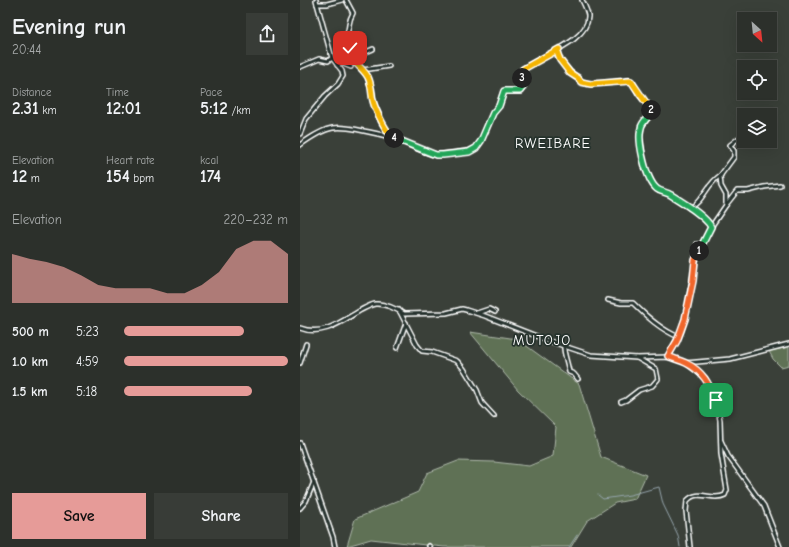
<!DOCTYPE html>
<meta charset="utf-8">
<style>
body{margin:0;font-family:"Comic Neue",sans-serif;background:#383c37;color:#f1f3f6;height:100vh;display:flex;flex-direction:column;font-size:15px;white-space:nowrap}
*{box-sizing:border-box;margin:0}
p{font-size:13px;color:#a6a9a9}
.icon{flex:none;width:22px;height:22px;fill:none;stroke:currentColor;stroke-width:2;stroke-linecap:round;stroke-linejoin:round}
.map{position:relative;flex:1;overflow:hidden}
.side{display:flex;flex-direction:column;background:#2c302b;width:300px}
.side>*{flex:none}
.needle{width:26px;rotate:153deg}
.tools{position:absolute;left:437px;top:12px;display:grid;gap:8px}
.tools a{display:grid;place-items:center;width:40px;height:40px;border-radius:0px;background:#2c302b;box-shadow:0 4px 16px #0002,0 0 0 1px #484b47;font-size:20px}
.pin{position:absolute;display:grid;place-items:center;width:34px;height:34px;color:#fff;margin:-17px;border-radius:8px;box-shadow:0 2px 6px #0006}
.km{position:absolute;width:20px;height:20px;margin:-10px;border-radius:50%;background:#222;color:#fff;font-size:11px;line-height:20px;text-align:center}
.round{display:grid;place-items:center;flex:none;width:42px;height:42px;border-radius:0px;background:#383c37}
.head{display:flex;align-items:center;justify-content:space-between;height:68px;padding:0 12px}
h1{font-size:22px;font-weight:700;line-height:30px}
.figures{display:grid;grid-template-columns:repeat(3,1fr);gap:6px;height:68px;padding:4px 12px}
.figures div{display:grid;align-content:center}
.figures b{font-size:17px;font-weight:700}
.figures small{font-size:11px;font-weight:400}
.figures p{font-size:11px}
.chart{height:112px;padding:8px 12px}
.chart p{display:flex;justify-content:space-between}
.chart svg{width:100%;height:72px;margin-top:4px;fill:#e69b98;opacity:.7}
.primary-button{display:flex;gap:8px;margin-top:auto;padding:8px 12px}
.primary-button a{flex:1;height:46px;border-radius:0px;background:#e69b98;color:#111;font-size:16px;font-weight:700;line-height:46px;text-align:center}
.primary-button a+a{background:#383c37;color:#f1f3f6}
ul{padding:0 12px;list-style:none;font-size:13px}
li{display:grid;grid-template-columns:64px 48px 1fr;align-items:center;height:30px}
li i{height:10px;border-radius:5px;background:#e69b98}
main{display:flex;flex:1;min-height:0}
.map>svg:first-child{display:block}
.green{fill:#5e7154;stroke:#aeb8aa}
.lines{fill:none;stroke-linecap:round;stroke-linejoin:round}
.stream{stroke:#95a4ac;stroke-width:1}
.minor-casing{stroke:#fff;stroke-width:6}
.minor{stroke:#26332d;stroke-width:3}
.split-1-casing{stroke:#fff;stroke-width:8}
.split-2-casing{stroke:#fff;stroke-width:8}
.split-3-casing{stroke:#fff;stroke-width:8}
.split-4-casing{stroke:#fff;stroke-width:8}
.split-5-casing{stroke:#fff;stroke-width:8}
.split-1{stroke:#f0652b;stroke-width:5}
.split-2{stroke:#22a559;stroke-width:5}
.split-3{stroke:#f5b400;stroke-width:5}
.split-4{stroke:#22a559;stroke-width:5}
.split-5{stroke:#f5b400;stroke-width:5}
.labels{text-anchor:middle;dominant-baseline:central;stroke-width:3.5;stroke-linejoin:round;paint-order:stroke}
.quarter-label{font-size:14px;letter-spacing:1px;fill:#fff;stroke:#26332d}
</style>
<main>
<section class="side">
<div class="head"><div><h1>Evening run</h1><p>20:44</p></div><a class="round"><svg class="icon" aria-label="share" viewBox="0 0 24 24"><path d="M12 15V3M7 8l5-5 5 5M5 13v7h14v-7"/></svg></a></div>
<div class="figures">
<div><p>Distance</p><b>2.31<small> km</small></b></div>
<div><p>Time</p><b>12:01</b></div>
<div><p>Pace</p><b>5:12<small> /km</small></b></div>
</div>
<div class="figures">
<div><p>Elevation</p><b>12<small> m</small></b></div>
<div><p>Heart rate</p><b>154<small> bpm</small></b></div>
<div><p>kcal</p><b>174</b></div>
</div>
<div class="chart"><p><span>Elevation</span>220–232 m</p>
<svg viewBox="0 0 160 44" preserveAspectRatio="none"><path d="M0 44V14L10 17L20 19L30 22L40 27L50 33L60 35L70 35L80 35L90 38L100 38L110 33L120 25L130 11L140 6L150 6L160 14V44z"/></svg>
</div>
<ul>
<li><b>500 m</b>5:23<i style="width:73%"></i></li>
<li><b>1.0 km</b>4:59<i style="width:100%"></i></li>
<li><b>1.5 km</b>5:18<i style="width:78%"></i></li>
</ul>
<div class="primary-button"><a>Save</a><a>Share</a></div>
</section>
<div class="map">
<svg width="489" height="547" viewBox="0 0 489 547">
<rect width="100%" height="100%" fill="#3a4039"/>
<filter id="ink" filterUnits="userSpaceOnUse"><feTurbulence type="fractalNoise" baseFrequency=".025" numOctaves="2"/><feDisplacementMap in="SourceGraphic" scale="8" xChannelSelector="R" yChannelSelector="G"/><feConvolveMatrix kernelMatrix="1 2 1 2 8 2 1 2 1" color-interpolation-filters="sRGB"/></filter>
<g filter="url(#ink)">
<g class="green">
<path d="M170,332L217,339L279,384L301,457L346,475L335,499L315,503L287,521L271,547H144L71,539L47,546L55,519L118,492L127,473L158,461L194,462L229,466L253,456L256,427L218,390Z"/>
<path d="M489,347V365L481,367L473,359L469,351Z"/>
</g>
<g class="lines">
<g class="stream">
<path d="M298,495L303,499L330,495L359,487L363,504L378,535L380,547"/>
<path d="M269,547L277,535"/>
</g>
<g class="minor-casing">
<g id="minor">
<path d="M46,0L53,13C48,22 50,23 48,30C47,36 43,39 45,46L55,49L58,55"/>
<path d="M17,4H27L42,0"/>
<path d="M259,49L257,52C260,63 277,82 289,84C300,85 317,81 329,80L333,83L339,95L346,102L351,110V113L341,127L340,137L345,168L353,185L359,191L371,195L396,212L409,223L411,227L397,253L385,319L381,332L368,357"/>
<path d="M51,59L67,75L72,90L74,103L82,123L91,137"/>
<path d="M41,63L51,67"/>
<path d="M37,65L73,49"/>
<path d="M0,67L19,59L28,61L32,58"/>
<path d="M63,70L89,66"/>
<path d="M0,134L6,119L25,96L38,84L43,76L42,71L32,58L16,0"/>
<path d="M0,145C29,124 35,125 69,132C79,134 89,136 99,140C111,145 123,153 136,155L169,151L176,148L181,141L193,113L199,106L204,91H220L222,89L223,69C240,56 290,41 288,15C287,10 284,4 282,0"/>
<path d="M426,205L437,191H448L464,187L480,185"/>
<path d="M390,208C403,202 407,183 421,175"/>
<path d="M411,227L426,205V195L421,186L420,176L434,157V151L430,145L444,134"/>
<path d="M396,256L395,252L397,244"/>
<path d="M308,300L321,303H333C346,316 361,330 379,337"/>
<path d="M99,310L117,345L122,351L132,352L157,361L164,369L177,390L182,403L194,416"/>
<path d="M177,313L189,309L195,312"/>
<path d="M0,328C23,337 42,321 61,310C65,308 70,305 75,304C84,303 97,309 104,314L146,313L162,309L166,310L185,316L249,341L291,355L337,358L368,357L386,363L430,359L489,344"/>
<path d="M264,346C263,352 268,364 269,372L274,374L278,379"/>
<path d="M97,348L106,323"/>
<path d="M0,363L6,344"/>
<path d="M386,363L405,378L416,400L420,420L421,454L427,490L425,495C412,502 398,488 387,501L386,511L390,547"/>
<path d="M321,402L326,400L339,390L352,386L358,379L356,369L337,358"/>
<path d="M421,441L428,456L464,506L480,547"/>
<path d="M0,443L33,537L35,547"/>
<path d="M0,508L6,501L14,482"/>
<path d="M129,546L130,547"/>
</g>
</g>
<use href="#minor" class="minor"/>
</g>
</g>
<g class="lines" filter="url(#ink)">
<g class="split-1-casing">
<path id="split-1" d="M399,251L395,260L393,281L385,319L377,341L368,356C374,359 380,360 386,363C403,371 409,384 416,400"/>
</g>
<g class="split-2-casing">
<path id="split-2" d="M351,110V113C348,118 342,122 341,128C337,141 346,180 357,189C361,192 367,192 371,195C381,201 406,217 411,227L399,251"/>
</g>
<g class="split-3-casing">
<path id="split-3" d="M222,78L223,69L225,68L259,49L257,52L260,60L270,73L278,78L281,82L291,84L331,81L351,110"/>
</g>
<g class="split-4-casing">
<path id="split-4" d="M94,138L136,155H143L169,152L176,148L181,141L193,113L199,106L204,91H220L223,87L222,78"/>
</g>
<g class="split-5-casing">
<path id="split-5" d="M50,48L55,49L58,55L51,59C57,64 64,70 68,77C72,85 71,93 73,101C75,109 87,135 94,138"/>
</g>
<use href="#split-1" class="split-1"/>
<use href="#split-2" class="split-2"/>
<use href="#split-3" class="split-3"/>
<use href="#split-4" class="split-4"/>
<use href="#split-5" class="split-5"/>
</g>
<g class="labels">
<g class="quarter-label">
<text x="253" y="143">RWEIBARE</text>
<text x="242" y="340">MUTOJO</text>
</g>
</g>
</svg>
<div class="tools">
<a><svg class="needle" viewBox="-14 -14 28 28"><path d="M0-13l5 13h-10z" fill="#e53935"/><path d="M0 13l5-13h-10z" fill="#a6a9a9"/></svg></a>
<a><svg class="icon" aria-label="locate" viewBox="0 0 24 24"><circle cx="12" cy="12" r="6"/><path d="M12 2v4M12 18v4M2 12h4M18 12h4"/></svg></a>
<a><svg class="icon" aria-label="layers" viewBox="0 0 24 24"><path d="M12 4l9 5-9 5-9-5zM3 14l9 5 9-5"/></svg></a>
</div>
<div class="pin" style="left:416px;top:400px;background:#1e9e55"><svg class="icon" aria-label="arrive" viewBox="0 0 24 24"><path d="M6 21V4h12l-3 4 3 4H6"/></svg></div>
<div class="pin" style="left:50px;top:48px;background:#d93025"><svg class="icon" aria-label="check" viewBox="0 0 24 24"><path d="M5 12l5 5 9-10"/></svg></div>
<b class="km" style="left:399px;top:251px">1</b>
<b class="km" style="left:351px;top:110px">2</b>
<b class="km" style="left:222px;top:78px">3</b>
<b class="km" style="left:94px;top:138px">4</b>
</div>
</main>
